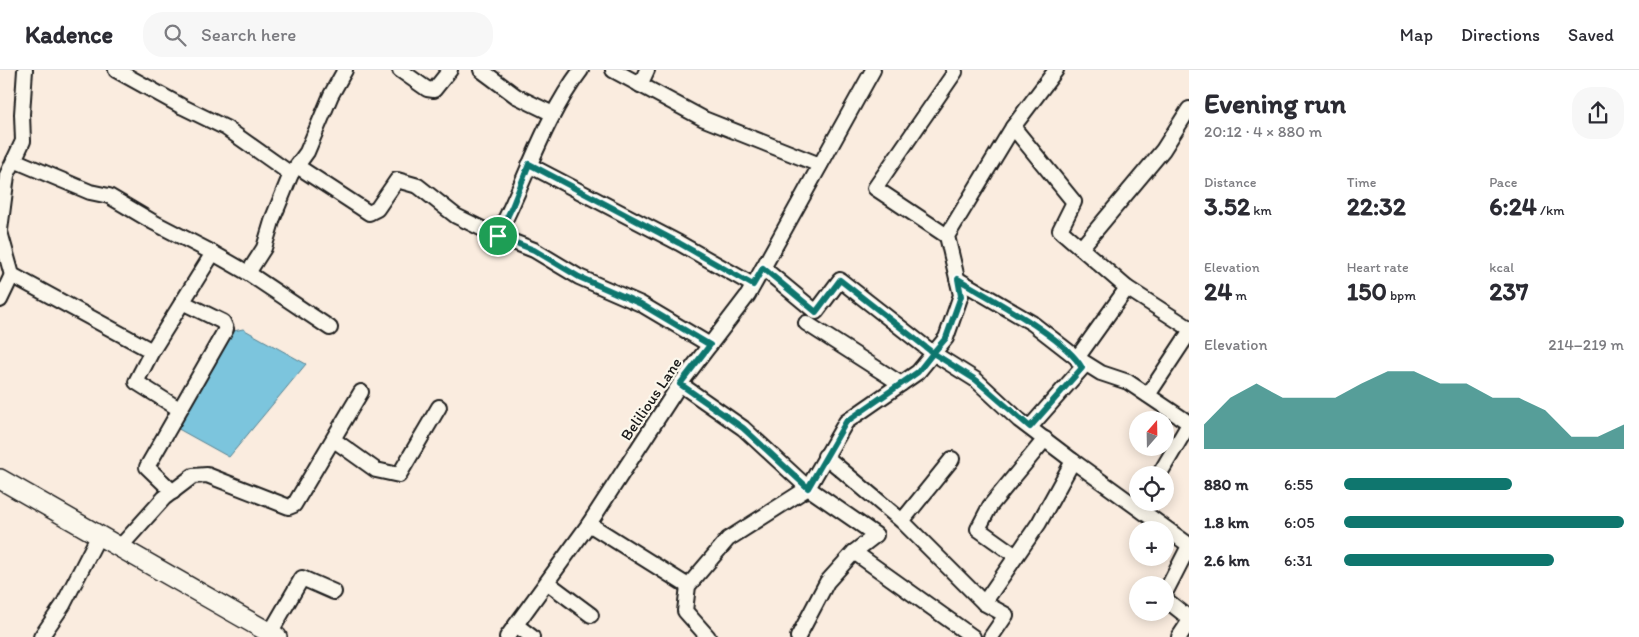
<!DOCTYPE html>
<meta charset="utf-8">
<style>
body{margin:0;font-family:Itim,sans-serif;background:#f7f7f7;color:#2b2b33;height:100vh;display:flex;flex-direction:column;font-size:19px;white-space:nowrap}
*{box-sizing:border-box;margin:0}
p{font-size:16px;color:#7c7c81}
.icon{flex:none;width:28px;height:28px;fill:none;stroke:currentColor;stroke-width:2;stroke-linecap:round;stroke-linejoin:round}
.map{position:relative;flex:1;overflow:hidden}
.sheet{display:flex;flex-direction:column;background:#fff;width:450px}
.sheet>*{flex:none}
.needle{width:32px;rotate:20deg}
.tools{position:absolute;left:1129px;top:341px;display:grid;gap:10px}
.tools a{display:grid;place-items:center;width:45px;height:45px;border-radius:50%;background:#fff;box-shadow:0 2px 12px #0003;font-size:25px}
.pin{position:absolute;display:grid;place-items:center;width:42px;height:42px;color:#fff;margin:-21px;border:2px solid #fff;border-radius:50%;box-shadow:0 1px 5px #0007}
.round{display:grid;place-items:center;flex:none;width:52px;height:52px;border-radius:20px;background:#f7f7f7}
.headline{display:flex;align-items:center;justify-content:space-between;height:85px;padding:0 15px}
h1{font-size:28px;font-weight:700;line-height:38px}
.figures{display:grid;grid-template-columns:repeat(3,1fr);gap:8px;height:85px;padding:5px 15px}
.figures div{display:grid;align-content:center}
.figures b{font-size:25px;font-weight:700}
.figures small{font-size:14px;font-weight:400}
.figures p{font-size:14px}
.chart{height:140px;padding:10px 15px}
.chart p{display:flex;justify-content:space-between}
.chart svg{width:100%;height:90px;margin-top:5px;fill:#0f766e;opacity:.7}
ul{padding:0 15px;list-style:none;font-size:16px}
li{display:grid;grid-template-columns:80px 60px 1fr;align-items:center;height:38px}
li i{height:12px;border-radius:6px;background:#0f766e}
header{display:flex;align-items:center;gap:30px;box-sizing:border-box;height:70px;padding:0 25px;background:#fff;border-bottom:1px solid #e1e1e2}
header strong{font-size:24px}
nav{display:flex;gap:28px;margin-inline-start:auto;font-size:18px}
.search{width:350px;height:45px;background:#f7f7f7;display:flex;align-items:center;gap:12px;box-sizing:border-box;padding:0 18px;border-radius:20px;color:#7c7c81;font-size:19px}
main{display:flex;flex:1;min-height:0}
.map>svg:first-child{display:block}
.water{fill:#7cc5dd;stroke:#568190}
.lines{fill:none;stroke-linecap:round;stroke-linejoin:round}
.minor-casing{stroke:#1c1c1c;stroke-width:18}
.major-casing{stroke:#1c1c1c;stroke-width:22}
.minor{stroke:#fbf7ec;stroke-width:14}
.major{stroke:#fbf7ec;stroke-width:19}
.route-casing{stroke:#fff;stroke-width:10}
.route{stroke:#0f766e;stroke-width:6}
.labels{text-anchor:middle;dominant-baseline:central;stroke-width:4.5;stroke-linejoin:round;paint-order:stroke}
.street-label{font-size:16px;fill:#1c1c1c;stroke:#fbf7ec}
</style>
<header>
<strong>Kadence</strong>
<div class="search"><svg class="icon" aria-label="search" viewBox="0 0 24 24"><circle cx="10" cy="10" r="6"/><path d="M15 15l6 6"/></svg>Search here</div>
<nav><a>Map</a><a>Directions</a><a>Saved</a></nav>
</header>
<main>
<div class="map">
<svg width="1189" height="567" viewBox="0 0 1189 567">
<rect width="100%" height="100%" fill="#faecdf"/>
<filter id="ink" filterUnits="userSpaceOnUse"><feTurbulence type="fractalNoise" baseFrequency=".02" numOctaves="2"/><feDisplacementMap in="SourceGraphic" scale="10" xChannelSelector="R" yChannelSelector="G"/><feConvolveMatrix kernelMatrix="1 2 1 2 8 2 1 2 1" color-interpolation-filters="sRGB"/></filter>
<g filter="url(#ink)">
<path class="water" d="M243,259L306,294L229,387L173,356L229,262Z"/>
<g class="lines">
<g class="minor-casing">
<g id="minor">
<path d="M116,0L183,37L226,58L291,104L307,82L331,25L345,0"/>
<path d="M400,0L427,19L434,20L450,0"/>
<path d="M481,0L516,26L553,44"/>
<path d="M613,0L704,49L820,95"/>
<path d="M640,15L647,0"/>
<path d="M1013,57L1074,132L1060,160L1127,218L1189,258"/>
<path d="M14,90L90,122L109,126L153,152L213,183"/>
<path d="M529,95L679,173L753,215"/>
<path d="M297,96L369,143L377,139L397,110L418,116L456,146L493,164L534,180L579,207L641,234L710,275"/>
<path d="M0,160L7,105L23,71L22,44L25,0"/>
<path d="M0,162L12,205L152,281L213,183L248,203L264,178L273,148L291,104"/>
<path d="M497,166C526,111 543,50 581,0"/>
<path d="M947,166L875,118L955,2L953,0"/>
<path d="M1081,178L1163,80L1189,39"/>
<path d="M763,198L816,242L840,210L933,283L976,310L1019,350L1073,391L1189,475"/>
<path d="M248,203L330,258"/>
<path d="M957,209L1032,253L1077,288L1101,303L1128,312L1189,353"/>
<path d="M0,230L12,205"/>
<path d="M806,253L901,314"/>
<path d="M152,281L136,312L179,339"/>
<path d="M680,314L743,358L808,418L876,465L854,482L827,512L798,567"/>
<path d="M1148,325L1189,263"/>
<path d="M1030,357L1082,298L1077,288L1127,218"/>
<path d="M334,370L376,400L399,405L439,337"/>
<path d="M825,386L902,451L984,533L1006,545L991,567"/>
<path d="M1159,405L1189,354"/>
<path d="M173,422L147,397L226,259L223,252L182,232"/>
<path d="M902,451L952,389"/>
<path d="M589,454L688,516"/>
<path d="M120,477L164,428L193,406L207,405L289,437L294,435L361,322"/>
<path d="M854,482L973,567"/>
<path d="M1016,486L978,459L990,436L1045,369"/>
<path d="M548,513L591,545"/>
<path d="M1165,523L1189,476"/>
<path d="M1165,529L1189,548"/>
<path d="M984,533L1039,453L1073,391"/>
<path d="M516,555L532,567"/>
<path d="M270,563L302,508L334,522"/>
<path d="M41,567L63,535L99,465"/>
<path d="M507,567L589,454L680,314L748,225L873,0"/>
<path d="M708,567L685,541L688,516L728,469L808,418L846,352L918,302L946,268L961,225L947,166L1013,57L1056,0"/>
<path d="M1179,567L1189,552"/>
</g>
</g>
<g class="major-casing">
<path id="major" d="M0,409L277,567"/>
</g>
<use href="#minor" class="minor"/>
<use href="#major" class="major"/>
</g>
</g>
<g class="lines" filter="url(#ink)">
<g class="route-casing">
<path id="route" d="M498,166L534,180L579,207L641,234L710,275L680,314L743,358L808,418L846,352L918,302L933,283L976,310L1030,357L1082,298C1065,267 989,228 958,209L961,226L946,268L933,283L840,210L816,242L763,198L753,215L679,173L529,94L512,137L498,166"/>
</g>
<use href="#route" class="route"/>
</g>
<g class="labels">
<g class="street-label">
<text transform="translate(651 329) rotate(-56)">Belilious Lane</text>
</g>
</g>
</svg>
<div class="tools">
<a><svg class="needle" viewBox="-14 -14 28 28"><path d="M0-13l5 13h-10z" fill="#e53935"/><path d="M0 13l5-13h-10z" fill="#7c7c81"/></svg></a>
<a><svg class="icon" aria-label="locate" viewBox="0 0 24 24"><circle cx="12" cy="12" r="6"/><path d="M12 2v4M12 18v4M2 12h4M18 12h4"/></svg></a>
<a>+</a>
<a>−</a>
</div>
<div class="pin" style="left:498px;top:166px;background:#1e9e55"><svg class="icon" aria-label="arrive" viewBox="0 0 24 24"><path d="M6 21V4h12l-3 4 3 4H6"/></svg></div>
</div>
<section class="sheet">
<div class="headline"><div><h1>Evening run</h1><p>20:12 · 4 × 880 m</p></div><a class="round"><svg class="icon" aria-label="share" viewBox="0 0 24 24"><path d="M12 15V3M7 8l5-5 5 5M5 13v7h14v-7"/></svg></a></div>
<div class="figures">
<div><p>Distance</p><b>3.52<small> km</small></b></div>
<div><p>Time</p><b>22:32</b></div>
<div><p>Pace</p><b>6:24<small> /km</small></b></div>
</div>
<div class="figures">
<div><p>Elevation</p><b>24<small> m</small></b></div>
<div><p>Heart rate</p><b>150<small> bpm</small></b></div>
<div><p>kcal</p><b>237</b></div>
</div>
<div class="chart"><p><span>Elevation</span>214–219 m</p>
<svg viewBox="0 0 160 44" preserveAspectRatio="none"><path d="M0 44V32L10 19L20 12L30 19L40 19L50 19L60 12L70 6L80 6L90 12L100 12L110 19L120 19L130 25L140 38L150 38L160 32V44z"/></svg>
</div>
<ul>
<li><b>880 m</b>6:55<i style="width:60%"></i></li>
<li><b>1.8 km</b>6:05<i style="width:100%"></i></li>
<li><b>2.6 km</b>6:31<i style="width:75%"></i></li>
</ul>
</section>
</main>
